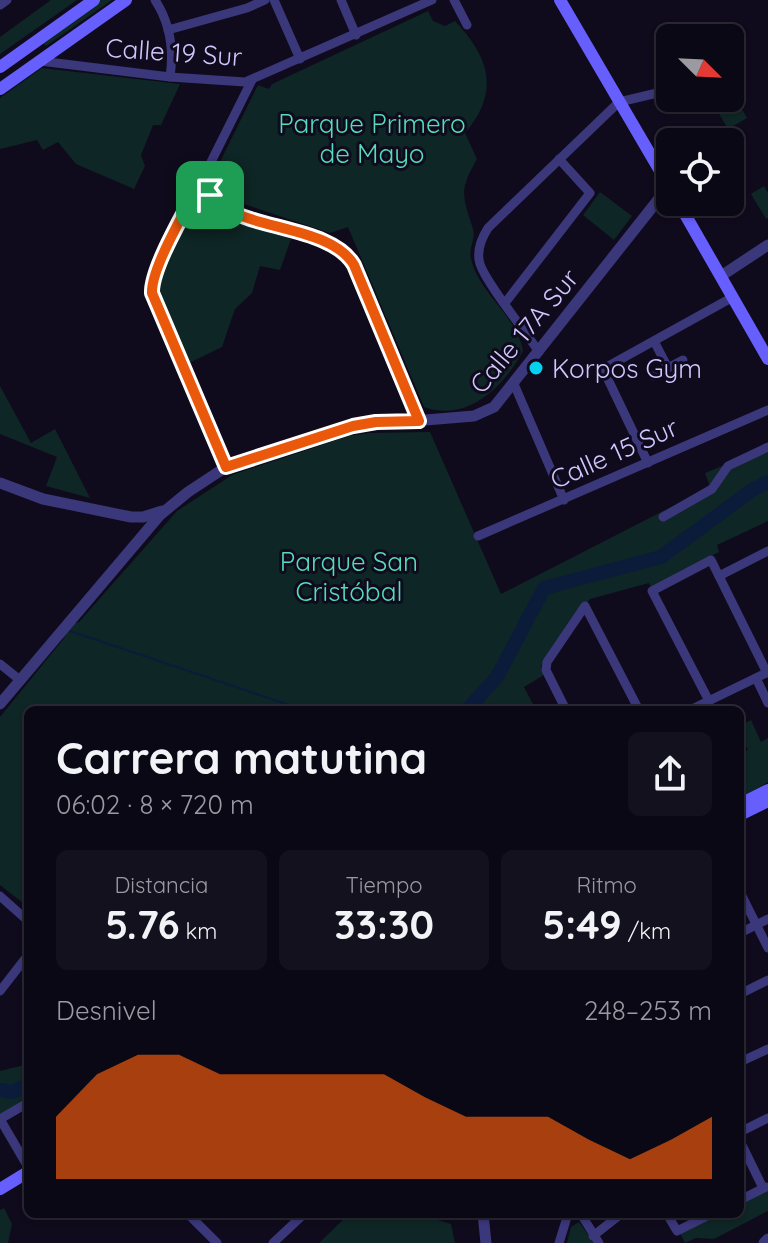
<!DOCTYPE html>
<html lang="es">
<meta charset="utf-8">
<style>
body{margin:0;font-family:Quicksand,sans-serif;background:#14111e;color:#f1f3f6;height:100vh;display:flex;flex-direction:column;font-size:30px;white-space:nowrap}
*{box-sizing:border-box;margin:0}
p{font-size:26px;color:#9a9aa0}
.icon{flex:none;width:44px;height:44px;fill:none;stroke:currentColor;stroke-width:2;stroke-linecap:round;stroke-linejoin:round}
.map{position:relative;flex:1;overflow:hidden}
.drawer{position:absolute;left:24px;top:706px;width:720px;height:512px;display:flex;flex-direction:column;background:#0b0815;border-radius:12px;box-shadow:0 2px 6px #0004,0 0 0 2px #2b2934}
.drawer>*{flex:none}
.needle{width:52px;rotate:114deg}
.fabs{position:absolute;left:656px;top:24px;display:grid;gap:16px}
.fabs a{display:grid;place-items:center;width:88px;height:88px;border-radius:12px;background:#0b0815;box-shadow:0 2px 6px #0004,0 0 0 2px #2b2934;font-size:40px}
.pin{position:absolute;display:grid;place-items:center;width:68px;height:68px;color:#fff;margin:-34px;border-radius:16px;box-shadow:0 4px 12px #0006}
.round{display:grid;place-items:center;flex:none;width:84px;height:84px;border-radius:12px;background:#14111e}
.head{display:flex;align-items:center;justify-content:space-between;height:136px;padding:0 32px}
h1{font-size:44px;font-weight:700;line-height:60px}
.figures{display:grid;grid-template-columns:repeat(3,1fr);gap:12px;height:136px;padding:8px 32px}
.figures div{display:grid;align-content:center;border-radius:12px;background:#14111e;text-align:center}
.figures b{font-size:40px;font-weight:700}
.figures small{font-size:22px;font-weight:400}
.figures p{font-size:22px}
.chart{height:224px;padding:16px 32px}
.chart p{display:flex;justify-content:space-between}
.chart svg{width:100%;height:144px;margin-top:8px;fill:#ea580c;opacity:.7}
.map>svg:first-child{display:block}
.green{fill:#0e2625}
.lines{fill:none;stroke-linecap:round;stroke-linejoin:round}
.stream{stroke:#0b1c3b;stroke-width:2}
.river{stroke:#0b1c3b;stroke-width:14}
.minor{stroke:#3b377b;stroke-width:9}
.tertiary{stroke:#3b377b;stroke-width:11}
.secondary{stroke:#675ffd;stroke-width:12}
.route-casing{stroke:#fff;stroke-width:16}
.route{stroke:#ea580c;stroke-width:10}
.poi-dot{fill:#03d1ee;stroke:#0f0b1c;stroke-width:3}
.labels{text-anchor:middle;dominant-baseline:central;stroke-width:6;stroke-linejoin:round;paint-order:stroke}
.street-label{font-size:26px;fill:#cfc7fe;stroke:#0f0b1c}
.park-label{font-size:26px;fill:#55dcbe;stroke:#0f0b1c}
.poi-label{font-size:26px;fill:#cfc7fe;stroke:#0f0b1c;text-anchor:start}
</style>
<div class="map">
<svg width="768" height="1243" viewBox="0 0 768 1243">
<rect width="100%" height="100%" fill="#0f0b1c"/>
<g class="green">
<path d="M51,0H77L0,54V37Z"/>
<path d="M98,0H112L46,46L40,40Z"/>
<path d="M428,11L433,21L445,26L455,21C490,58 500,92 465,133L477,159C459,191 462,194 473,229C476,239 468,249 471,259C479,293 517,316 523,351C504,386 468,423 424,407L348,227L330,233L229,199C219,192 214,186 214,174L258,85L269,89L272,84Z"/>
<path d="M42,68L180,84L161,125H153L141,155L145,166L134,189L76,164L58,142L43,150L37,140L0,149V98Z"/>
<path d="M730,88L747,118L728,129L710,98H730Z"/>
<path d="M764,186L768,193V218L766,219L751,194Z"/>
<path d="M600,192L632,216L614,240L583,215Z"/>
<path d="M202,195C224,223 259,229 291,239L280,270L260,266L252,293L235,309L222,347L189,363C180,344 163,321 159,300C153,273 189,220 202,195Z"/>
<path d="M0,386L31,443L55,429L90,498L46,486L57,457L0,434Z"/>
<path d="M430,432L501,594L710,487L705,473L768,447V521L717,545L719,552L651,588L649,583L590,599L541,666L544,675L524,687L536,710H28V907L0,885V717L65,637L63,634L69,626L79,622L177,511L232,475L349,436L369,433Z"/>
<path d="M751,720L761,742L768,738V782L740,798V742L745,751L748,750L740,734V726Z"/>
<path d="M28,1064V1105L0,1114V1071Z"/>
<path d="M768,1190V1211L714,1239L696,1238L685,1243L680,1233L719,1214H740V1204Z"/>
<path d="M4,1208L12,1224L8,1243H0V1210Z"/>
<path d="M349,1214H418L451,1224L455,1243H319Z"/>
<path d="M579,1222L594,1243H567L571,1227Z"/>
</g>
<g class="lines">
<path class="stream" d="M70,631L304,710"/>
<g class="river">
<path d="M467,710L497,677L544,588L661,557L752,490L768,482"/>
<path d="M0,1090L12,1092L28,1085"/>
</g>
<g class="minor">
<path d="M155,0C170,23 174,50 170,77"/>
<path d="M274,0L300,59"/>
<path d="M341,0L356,35"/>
<path d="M454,0L467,25"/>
<path d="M0,5L7,0"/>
<path d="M168,30L247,8L265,0"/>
<path d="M40,61L170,77L245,82L432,0"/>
<path d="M200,182C208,193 216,203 227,209C263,230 332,228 354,265L419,421"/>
<path d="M505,303L590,193L559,159"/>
<path d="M654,341L668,368"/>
<path d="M539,352C526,332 486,283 480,264C476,251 481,239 488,228L619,102L670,90"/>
<path d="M653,376L683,360"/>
<path d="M514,384L564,500"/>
<path d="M648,463L603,369L733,297"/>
<path d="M226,467L153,298L152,281L161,262L252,80"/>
<path d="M663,517L712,489L728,466L768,447"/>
<path d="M478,536L768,410"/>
<path d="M719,576L768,551"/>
<path d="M0,664L20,680"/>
<path d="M756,678L768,703"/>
<path d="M709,701L652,591L711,560L767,673"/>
<path d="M566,710L546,670L547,662L585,606L639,710"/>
<path d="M690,710L768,672"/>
<path d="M740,892L768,948"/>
<path d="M0,896L28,921"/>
<path d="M740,933L768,919"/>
<path d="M0,991L28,955"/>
<path d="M740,994L768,980"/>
<path d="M740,1062L768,1049"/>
<path d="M26,1104L0,1119L28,1167"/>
<path d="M740,1132L768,1118"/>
<path d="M740,1141L763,1188"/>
<path d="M740,1200L766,1187"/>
<path d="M188,1214L217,1243"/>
<path d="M581,1214L599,1243"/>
<path d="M667,1214L677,1231L711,1214"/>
<path d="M593,1236L621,1214"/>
<path d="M273,1243L304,1214"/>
<path d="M559,1243L568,1214"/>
</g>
<g class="tertiary">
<path d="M721,276L768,245"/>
<path d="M0,483L43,499L131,517H143L162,511"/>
<path d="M0,704L160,515L188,492L226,467L238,462L290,448L353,426L474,416L494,407L669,186"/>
<path d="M483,1214L486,1243"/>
<path d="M764,1243L768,1239"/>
</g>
<g class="secondary">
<path d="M560,0L670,188"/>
<path d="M0,67L94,0"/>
<path d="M0,89L126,0"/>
<path d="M678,202L768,359"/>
<path d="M740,804L768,790"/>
<path d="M740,815L768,801"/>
<path d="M0,1189L28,1172"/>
</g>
</g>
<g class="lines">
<g class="route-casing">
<path id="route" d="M200,182C208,193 216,203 227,209C262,230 333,229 354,265L419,421L376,422L353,426L226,467L152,293C151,267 188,207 200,182Z"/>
</g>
<use href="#route" class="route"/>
</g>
<circle class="poi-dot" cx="536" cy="368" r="8"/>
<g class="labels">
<g class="street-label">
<text transform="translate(174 52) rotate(4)">Calle 19 Sur</text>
<text transform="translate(524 331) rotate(-50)">Calle 17A Sur</text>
<text transform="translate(614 453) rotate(-24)">Calle 15 Sur</text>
</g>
<g class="park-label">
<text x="372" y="123">Parque Primero<tspan x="372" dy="30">de Mayo</tspan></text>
<text x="349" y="561">Parque San<tspan x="349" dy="30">Cristóbal</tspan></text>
</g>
<g class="poi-label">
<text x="552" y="368">Korpos Gym</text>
</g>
</g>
</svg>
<div class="fabs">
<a><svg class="needle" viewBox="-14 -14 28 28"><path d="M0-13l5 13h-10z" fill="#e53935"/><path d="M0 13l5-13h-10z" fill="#9a9aa0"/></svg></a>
<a><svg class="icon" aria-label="locate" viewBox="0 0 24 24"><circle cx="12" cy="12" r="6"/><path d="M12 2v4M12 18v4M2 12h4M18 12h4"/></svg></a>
</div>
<div class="pin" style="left:210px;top:195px;background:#1e9e55"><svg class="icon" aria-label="arrive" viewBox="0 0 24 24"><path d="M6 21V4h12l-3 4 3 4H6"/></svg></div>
<section class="drawer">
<div class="head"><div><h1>Carrera matutina</h1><p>06:02 · 8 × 720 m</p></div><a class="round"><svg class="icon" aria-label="share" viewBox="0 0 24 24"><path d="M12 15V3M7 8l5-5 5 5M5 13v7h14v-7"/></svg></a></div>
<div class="figures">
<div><p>Distancia</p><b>5.76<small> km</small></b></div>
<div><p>Tiempo</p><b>33:30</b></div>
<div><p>Ritmo</p><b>5:49<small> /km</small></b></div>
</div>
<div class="chart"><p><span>Desnivel</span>248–253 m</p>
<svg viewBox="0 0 160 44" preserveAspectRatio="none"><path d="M0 44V25L10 12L20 6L30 6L40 12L50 12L60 12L70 12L80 12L90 19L100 25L110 25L120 25L130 32L140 38L150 32L160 25V44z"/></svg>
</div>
</section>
</div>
